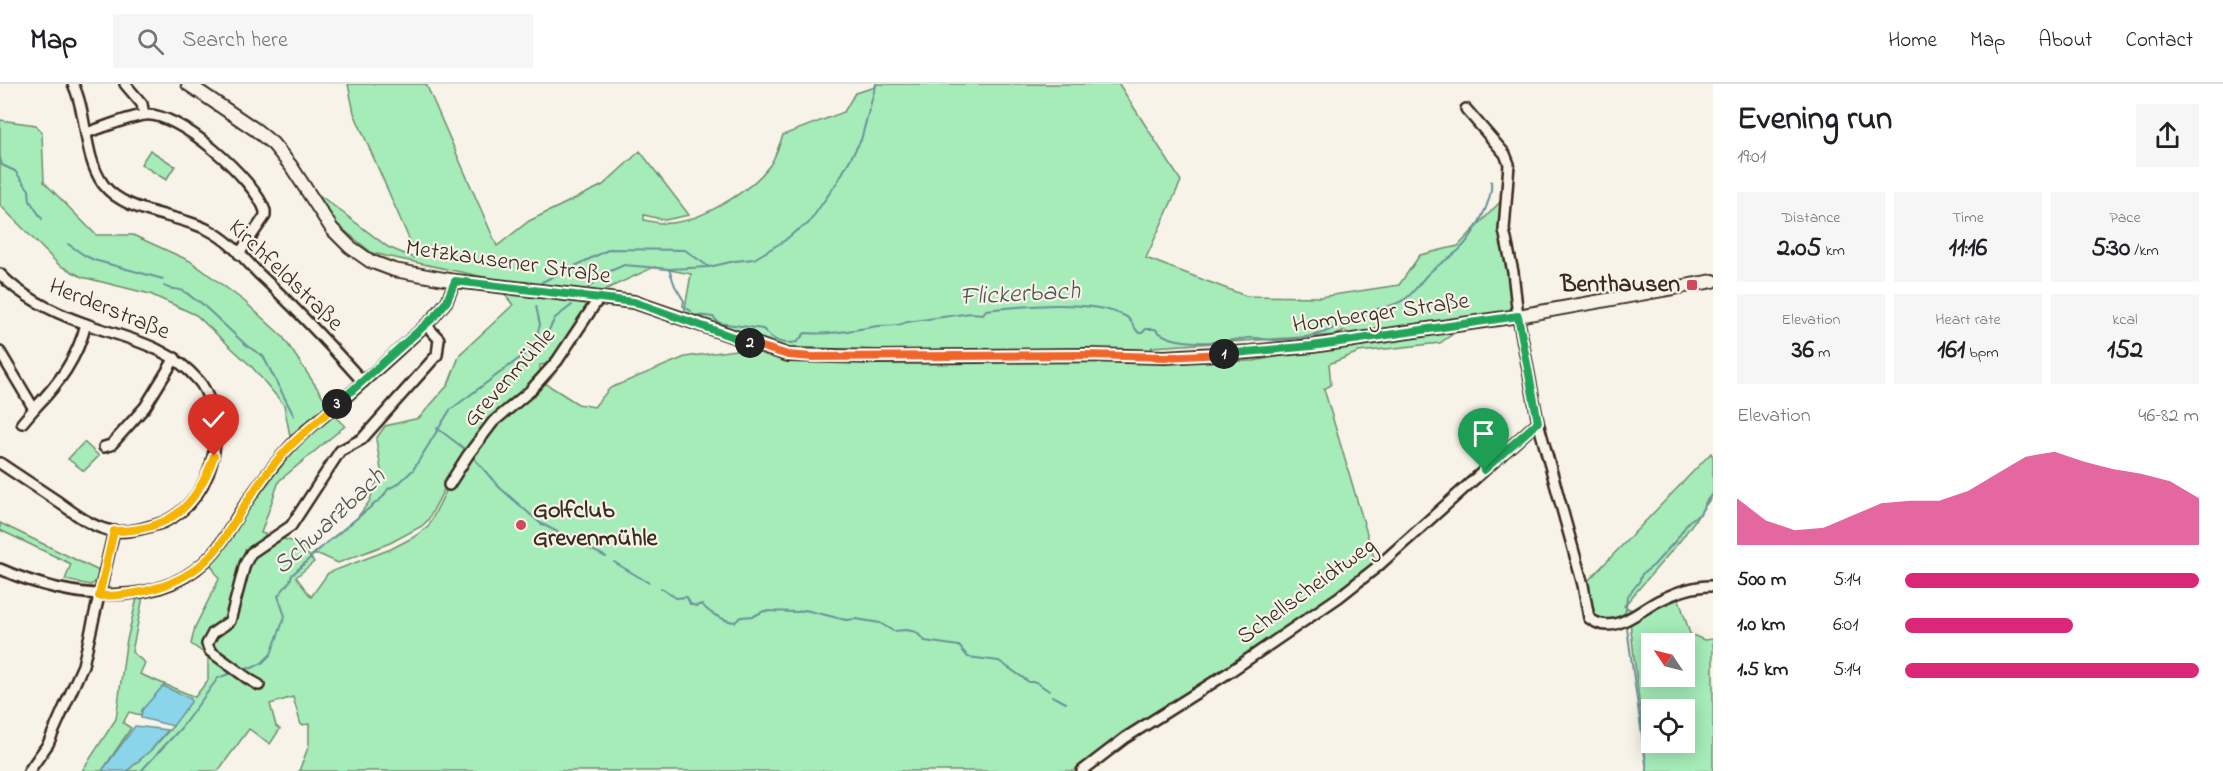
<!DOCTYPE html>
<meta charset="utf-8">
<style>
body{margin:0;font-family:"Indie Flower",sans-serif;background:#f6f6f6;color:#202124;height:100vh;display:flex;flex-direction:column;font-size:22px;white-space:nowrap}
*{box-sizing:border-box;margin:0}
p{font-size:20px;color:#757577}
.icon{flex:none;width:33px;height:33px;fill:none;stroke:currentColor;stroke-width:2;stroke-linecap:round;stroke-linejoin:round}
.map{position:relative;flex:1;overflow:hidden}
.panel{display:flex;flex-direction:column;background:#fff;width:510px}
.panel>*{flex:none}
.needle{width:39px;rotate:305deg}
.controls{position:absolute;left:1641px;top:549px;display:grid;gap:12px}
.controls a{display:grid;place-items:center;width:54px;height:54px;border-radius:0px;background:#fff;box-shadow:0 3px 15px #0003;font-size:30px}
.pin{position:absolute;display:grid;place-items:center;width:51px;height:51px;color:#fff;margin:-62px -26px;border-radius:50% 50% 50% 0;rotate:-45deg;box-shadow:0 0 6px #0007}
.pin .icon{rotate:45deg}
.km{position:absolute;width:30px;height:30px;margin:-15px;border-radius:50%;background:#222;color:#fff;font-size:16px;line-height:30px;text-align:center}
.round{display:grid;place-items:center;flex:none;width:63px;height:63px;border-radius:0px;background:#f6f6f6}
.head{display:flex;align-items:center;justify-content:space-between;height:102px;padding:0 24px}
h1{font-size:33px;font-weight:800;line-height:45px}
.metrics{display:grid;grid-template-columns:repeat(3,1fr);gap:9px;height:102px;padding:6px 24px}
.metrics div{display:grid;align-content:center;border-radius:0px;background:#f6f6f6;text-align:center}
.metrics b{font-size:26px;font-weight:800}
.metrics small{font-size:16px;font-weight:400}
.metrics p{font-size:16px}
.chart{height:168px;padding:12px 24px}
.chart p{display:flex;justify-content:space-between}
.chart svg{width:100%;height:108px;margin-top:6px;fill:#db2777;opacity:.7}
ul{padding:0 24px;list-style:none;font-size:20px}
li{display:grid;grid-template-columns:96px 72px 1fr;align-items:center;height:45px}
li i{height:15px;border-radius:8px;background:#db2777}
header{display:flex;align-items:center;gap:36px;box-sizing:border-box;height:84px;padding:0 30px;background:#fff;border-bottom:2px solid #e0e0e0}
header strong{font-size:28px}
nav{display:flex;gap:33px;margin-inline-start:auto;font-size:21px}
.search{width:420px;height:54px;background:#f6f6f6;display:flex;align-items:center;gap:15px;box-sizing:border-box;padding:0 21px;border-radius:0px;color:#757577;font-size:22px}
main{display:flex;flex:1;min-height:0}
.map>svg:first-child{display:block}
.green{fill:#a5ecb9;stroke:#708b6c;stroke-width:1.5;fill-rule:evenodd}
.water{fill:#8ad5ea;stroke:#6a9198;stroke-width:1.5}
.lines{fill:none;stroke-linecap:round;stroke-linejoin:round}
.stream{stroke:#6a9198;stroke-width:2}
.minor-casing{stroke:#3b2a1e;stroke-width:14}
.major-casing{stroke:#3b2a1e;stroke-width:16}
.minor{stroke:#f7f3e8;stroke-width:9}
.major{stroke:#f7f3e8;stroke-width:12}
.split-1-casing{stroke:#fff;stroke-width:12}
.split-2-casing{stroke:#fff;stroke-width:12}
.split-3-casing{stroke:#fff;stroke-width:12}
.split-4-casing{stroke:#fff;stroke-width:12}
.split-1{stroke:#22a559;stroke-width:8}
.split-2{stroke:#f0652b;stroke-width:8}
.split-3{stroke:#22a559;stroke-width:8}
.split-4{stroke:#f5b400;stroke-width:8}
.poi-dot{fill:#d1495b;stroke:#f7f3e8;stroke-width:2}
.labels{text-anchor:middle;dominant-baseline:central;stroke-width:4.5;stroke-linejoin:round;paint-order:stroke}
.street-label{font-size:24px;fill:#3b2a1e;stroke:#f7f3e8}
.poi-label{font-size:24px;font-weight:bold;fill:#3b2a1e;stroke:#f7f3e8;text-anchor:end}
.water-label{font-size:26px;font-style:italic;fill:#4f5551;stroke:#f7f3e8}
</style>
<header>
<strong>Map</strong>
<div class="search"><svg class="icon" aria-label="search" viewBox="0 0 24 24"><circle cx="10" cy="10" r="6"/><path d="M15 15l6 6"/></svg>Search here</div>
<nav><a>Home</a><a>Map</a><a>About</a><a>Contact</a></nav>
</header>
<main>
<div class="map">
<svg width="1713" height="687" viewBox="0 0 1713 687">
<rect width="100%" height="100%" fill="#f7f3e8"/>
<filter id="ink" filterUnits="userSpaceOnUse"><feTurbulence type="fractalNoise" baseFrequency=".0167" numOctaves="2"/><feDisplacementMap in="SourceGraphic" scale="12" xChannelSelector="R" yChannelSelector="G"/><feConvolveMatrix kernelMatrix="1 2 1 2 8 2 1 2 1" color-interpolation-filters="sRGB"/></filter>
<g filter="url(#ink)">
<g class="green">
<path d="M348,0H426L497,162L529,137L603,101L640,67L689,131L665,136L644,131V136C650,137 656,139 662,139C695,142 751,107 770,81C776,72 779,61 783,51L844,28L855,9L876,3V0H1119L1181,97L1146,174L1246,212L1320,213L1399,201L1420,171L1458,162L1502,116L1513,225L1510,229L1351,251L1345,247L1335,251L1152,263L1148,278L1254,277L1354,258L1463,243L1440,259L1359,268L1329,280L1331,301L1324,305L1376,480L1338,511L1078,687H299L309,661V640L301,641L293,613L270,620L276,642L280,645L270,660L249,645L218,687H127L152,665L173,642L162,605L142,626L141,631L129,628L123,639L131,644L102,687H82L116,635L126,560L137,514L143,513L132,568L145,579L140,590L195,613L208,596V572L191,560L195,543L219,495L210,479L277,381L334,332L345,342L279,397L261,449L299,459L314,478L296,493L311,513L328,489L391,465L412,454L428,443L454,391L453,389L428,436L422,442L390,459L338,479L321,471H312L357,434L369,418L381,386L376,355L385,342L419,334L448,301L460,270L513,221L493,195L372,169L333,137L318,110L388,163L414,174L417,173L354,29ZM654,183L691,190L684,230L765,262L685,273L610,304L594,323L578,320L540,296V281L548,280L574,250L602,207Z"/>
<path d="M0,36L36,41L42,50L44,98L96,151H133L190,177L244,217L283,253L328,320L290,352L284,321L252,283L196,231L150,210L82,193L59,181L0,121Z"/>
<path d="M150,66L175,82L166,96L141,80Z"/>
<path d="M84,358L99,372L84,387L68,375Z"/>
<path d="M1711,369L1713,373V411L1680,457L1624,522L1641,531L1679,515L1690,550L1704,556L1713,555V687H1647L1630,537H1610L1595,534L1587,515L1585,500ZM1652,560H1684V592H1652ZM1652,626H1684V658H1652Z"/>
<path d="M0,439L99,487L96,497L91,501L65,496L71,480L0,446Z"/>
</g>
<g class="water">
<path d="M163,602L191,615V618L173,642L141,634L142,626Z"/>
<path d="M135,642L168,646L152,665L127,687H102Z"/>
</g>
<g class="lines">
<g class="stream">
<path d="M0,74L2,81L15,87L29,106L30,117L42,135"/>
<path d="M68,160L84,171L94,176L163,195"/>
<path d="M669,185L675,202L684,217L683,222L691,227"/>
<path d="M542,198L610,165L685,166L709,183"/>
<path d="M164,202C170,206 176,204 183,207C190,210 193,216 200,218L247,262L263,272L294,332"/>
<path d="M588,204L606,189L624,181L669,185L709,183L735,177L754,175L784,157L796,147L808,140L838,97L861,56L876,0"/>
<path d="M536,222L540,241L537,250L543,256"/>
<path d="M697,231L713,233L719,239L763,245C773,257 781,261 797,258L805,249C830,251 853,246 878,242C888,241 898,243 907,238L971,229L983,230L986,226C1026,222 1088,215 1125,232C1133,236 1133,244 1139,249H1142L1146,245H1155C1173,264 1224,258 1248,254C1257,253 1266,256 1275,256C1290,256 1311,253 1325,248C1335,245 1343,236 1353,232C1369,225 1390,225 1405,215C1415,208 1421,196 1430,188C1439,180 1450,174 1459,166C1473,153 1494,116 1491,97"/>
<path d="M437,344L466,366"/>
<path d="M472,372L499,403L540,439L606,473"/>
<path d="M614,478L649,499"/>
<path d="M661,504L676,514L687,513L690,520L696,522L702,520C708,529 724,537 735,538L741,533L754,532L764,527L798,528L805,526L846,536L856,535L880,539L893,547L907,546L916,548L925,557L959,562L968,573L999,577L1029,598H1036L1049,607"/>
<path d="M1625,534L1627,513L1639,498L1642,490L1654,481L1677,455L1689,437L1700,430L1707,416L1713,410"/>
<path d="M1627,544L1647,687"/>
<path d="M239,585L252,584L262,579L271,570L285,532L278,512L290,497L292,491L324,461L383,413L388,405L398,400L413,386L450,326L544,256L555,234L572,221"/>
<path d="M1052,612L1066,619"/>
<path d="M141,687L181,644L218,594L234,588"/>
</g>
<g class="minor-casing">
<g id="minor">
<path d="M73,0C88,31 83,72 103,100C126,131 180,129 214,149C231,159 245,175 258,189C295,223 329,260 363,298"/>
<path d="M125,0L142,20L144,31"/>
<path d="M1466,25L1505,70L1509,80L1504,146L1513,188L1518,232L1538,338L1583,501L1589,534C1613,553 1637,528 1658,517C1674,509 1695,501 1713,502"/>
<path d="M86,49C105,43 125,34 144,31C178,26 255,96 265,127V132L239,170"/>
<path d="M0,190C23,214 55,229 86,240C127,255 168,261 198,296C205,303 209,315 212,324C223,366 206,417 166,437C161,440 154,441 148,443C137,446 124,449 112,447C91,443 74,429 57,417C38,404 19,392 0,379"/>
<path d="M0,268L34,325C59,299 77,275 86,240"/>
<path d="M22,339L34,325"/>
<path d="M104,363L111,361L145,323L175,274"/>
<path d="M449,401L468,371L493,338L530,307L557,277L599,214"/>
<path d="M0,485C66,514 163,530 215,467C225,455 233,439 242,425C258,401 275,378 295,357C307,344 322,334 336,322C369,293 402,264 434,233L447,217L455,197"/>
<path d="M259,601L250,596L210,567L207,560L213,549L230,537L245,480L251,469L291,442L340,367L362,355L437,271L439,255L426,241"/>
<path d="M29,687L48,660L83,581L114,447"/>
<path d="M1082,687L1125,654L1228,589L1339,513L1377,483L1538,338"/>
</g>
</g>
<g class="major-casing">
<path id="major" d="M188,0L256,46L273,60L291,82L332,145L350,163L370,177L394,186L455,197L634,218L788,271L877,273L1087,271L1165,273L1250,268L1312,262L1518,232L1713,197"/>
</g>
<use href="#minor" class="minor"/>
<use href="#major" class="major"/>
</g>
</g>
<g class="lines" filter="url(#ink)">
<g class="split-1-casing">
<path id="split-1" d="M1224,270L1312,262L1518,232L1538,338L1484,386"/>
</g>
<g class="split-2-casing">
<path id="split-2" d="M750,259L788,271L812,273L1087,271L1165,273L1224,270"/>
</g>
<g class="split-3-casing">
<path id="split-3" d="M337,320L434,233L447,217L455,197L634,218L750,259"/>
</g>
<g class="split-4-casing">
<path id="split-4" d="M214,372C196,423 170,447 114,447L99,512C141,512 186,501 215,467C223,458 228,447 235,437C246,418 258,400 271,384C290,359 314,341 337,320"/>
</g>
<use href="#split-1" class="split-1"/>
<use href="#split-2" class="split-2"/>
<use href="#split-3" class="split-3"/>
<use href="#split-4" class="split-4"/>
</g>
<g class="poi-dot">
<rect x="1686" y="195" width="12" height="12" rx="3"/>
<circle cx="521" cy="441" r="6"/>
</g>
<g class="labels">
<g class="street-label">
<text transform="translate(508 179) rotate(8)">Metzkausener Straße</text>
<text transform="translate(285 192) rotate(44)">Kirchfeldstraße</text>
<text transform="translate(109 226) rotate(22)">Herderstraße</text>
<text transform="translate(1381 230) rotate(-8)">Homberger Straße</text>
<text transform="translate(510 294) rotate(-48)">Grevenmühle</text>
<text transform="translate(1307 508) rotate(-36)">Schellscheidtweg</text>
</g>
<g class="poi-label">
<text x="1680" y="201">Benthausen</text>
<text x="533" y="427" text-anchor="start">Golfclub<tspan x="533" dy="28">Grevenmühle</tspan></text>
</g>
<g class="water-label">
<text transform="translate(1020 211) rotate(-3)">Flickerbach</text>
<text transform="translate(330 438) rotate(-43)">Schwarzbach</text>
</g>
</g>
</svg>
<div class="controls">
<a><svg class="needle" viewBox="-14 -14 28 28"><path d="M0-13l5 13h-10z" fill="#e53935"/><path d="M0 13l5-13h-10z" fill="#757577"/></svg></a>
<a><svg class="icon" aria-label="locate" viewBox="0 0 24 24"><circle cx="12" cy="12" r="6"/><path d="M12 2v4M12 18v4M2 12h4M18 12h4"/></svg></a>
</div>
<div class="pin" style="left:1484px;top:386px;background:#1e9e55"><svg class="icon" aria-label="arrive" viewBox="0 0 24 24"><path d="M6 21V4h12l-3 4 3 4H6"/></svg></div>
<div class="pin" style="left:214px;top:372px;background:#d93025"><svg class="icon" aria-label="check" viewBox="0 0 24 24"><path d="M5 12l5 5 9-10"/></svg></div>
<b class="km" style="left:1224px;top:270px">1</b>
<b class="km" style="left:750px;top:259px">2</b>
<b class="km" style="left:337px;top:320px">3</b>
</div>
<section class="panel">
<div class="head"><div><h1>Evening run</h1><p>19:01</p></div><a class="round"><svg class="icon" aria-label="share" viewBox="0 0 24 24"><path d="M12 15V3M7 8l5-5 5 5M5 13v7h14v-7"/></svg></a></div>
<div class="metrics">
<div><p>Distance</p><b>2.05<small> km</small></b></div>
<div><p>Time</p><b>11:16</b></div>
<div><p>Pace</p><b>5:30<small> /km</small></b></div>
</div>
<div class="metrics">
<div><p>Elevation</p><b>36<small> m</small></b></div>
<div><p>Heart rate</p><b>161<small> bpm</small></b></div>
<div><p>kcal</p><b>152</b></div>
</div>
<div class="chart"><p><span>Elevation</span>46–82 m</p>
<svg viewBox="0 0 160 44" preserveAspectRatio="none"><path d="M0 44V25L10 34L20 38L30 37L40 32L50 27L60 26L70 26L80 22L90 15L100 8L110 6L120 10L130 13L140 15L150 18L160 25V44z"/></svg>
</div>
<ul>
<li><b>500 m</b>5:14<i style="width:100%"></i></li>
<li><b>1.0 km</b>6:01<i style="width:57%"></i></li>
<li><b>1.5 km</b>5:14<i style="width:100%"></i></li>
</ul>
</section>
</main>
